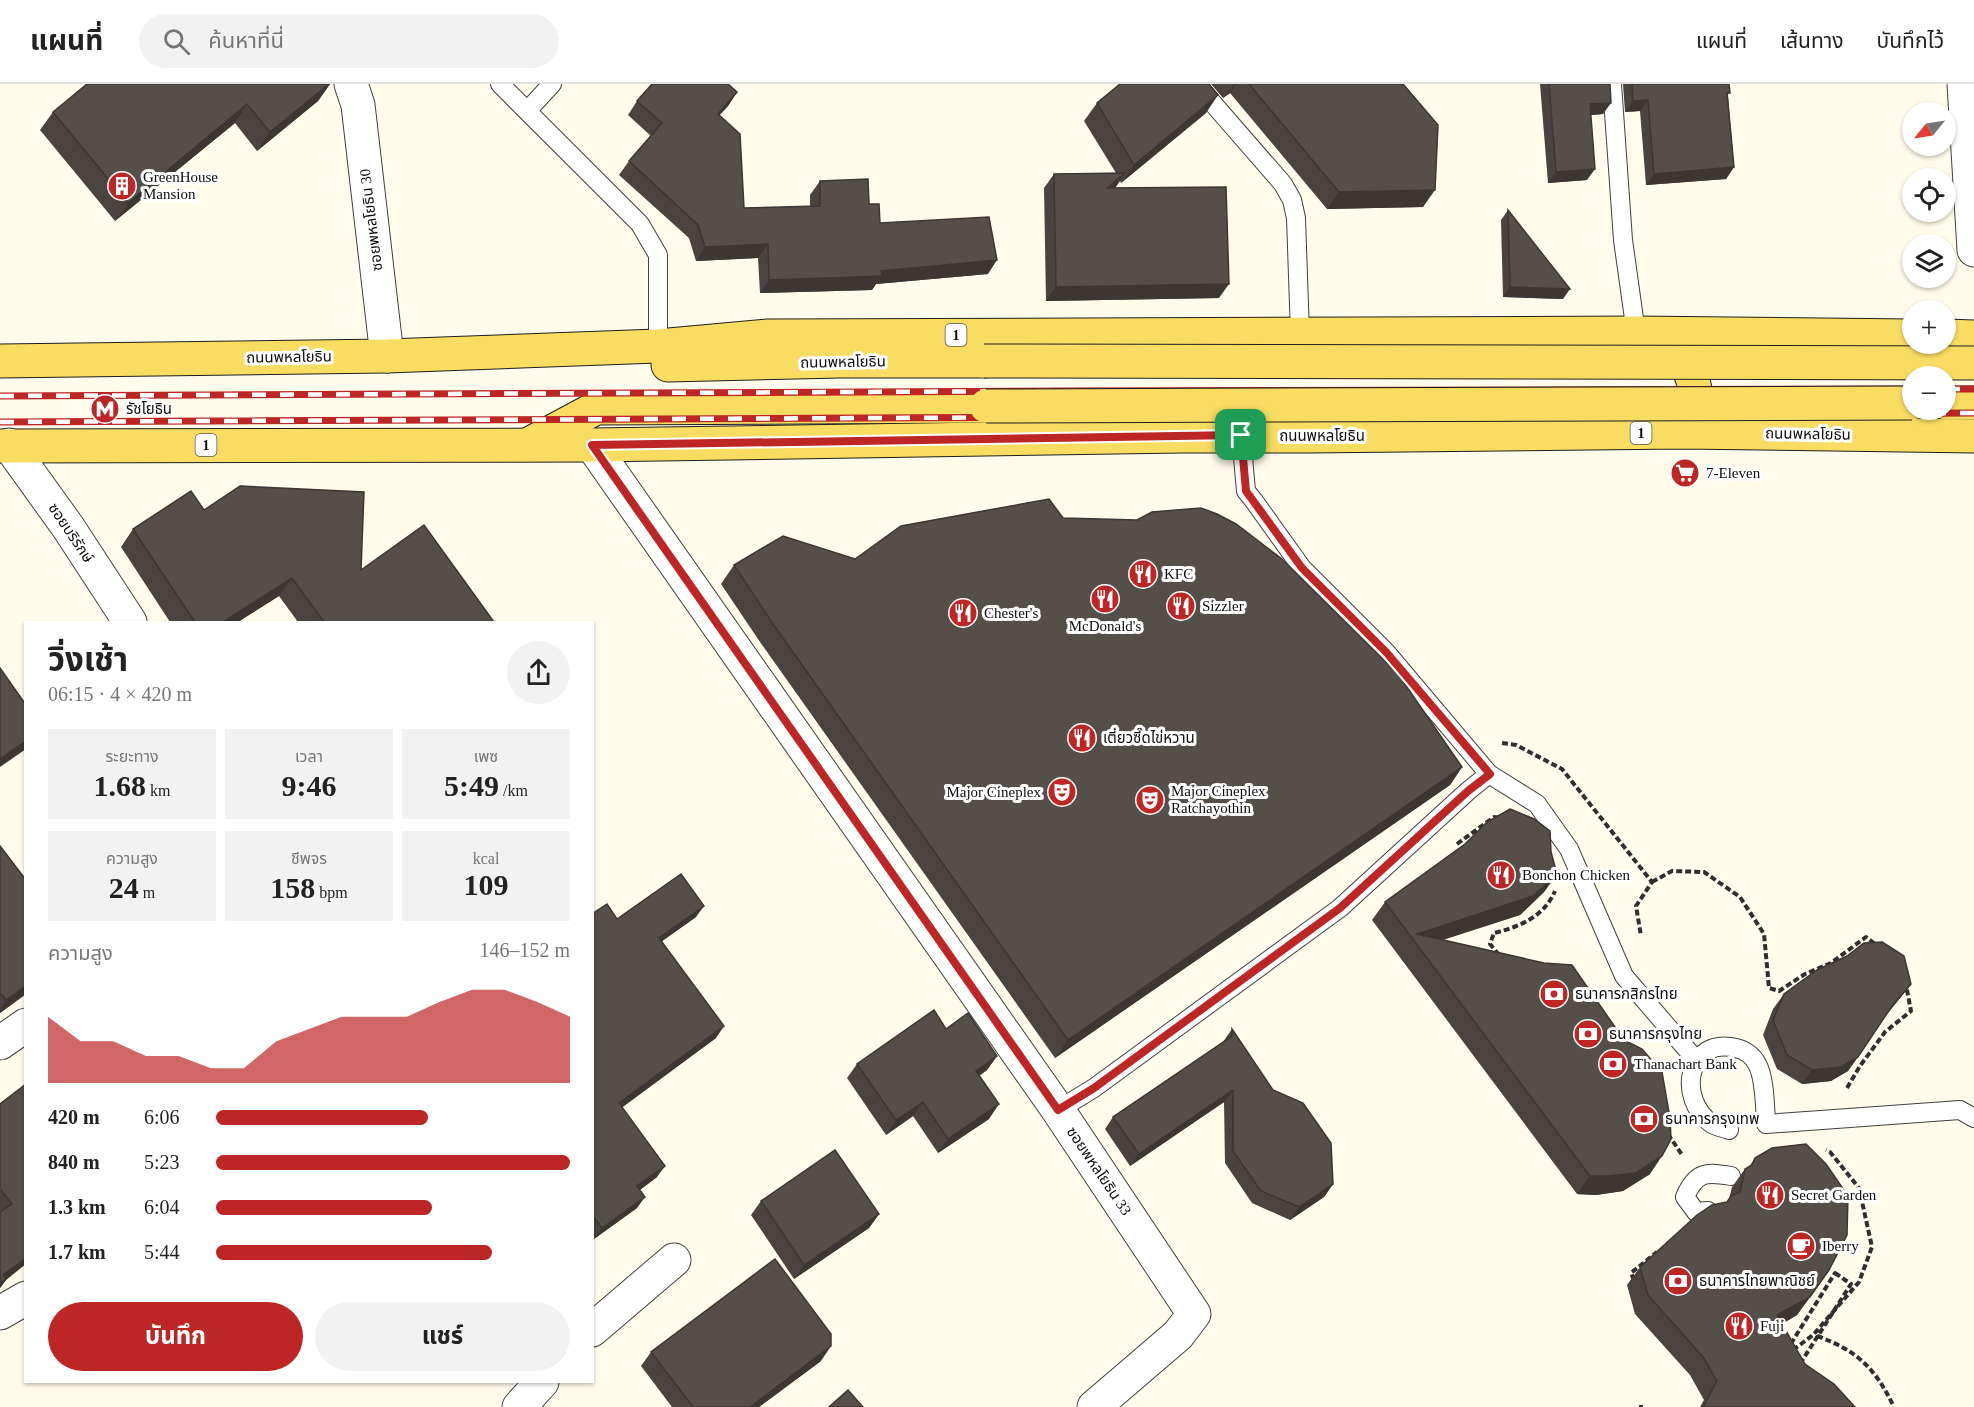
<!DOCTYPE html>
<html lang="th">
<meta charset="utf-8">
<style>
body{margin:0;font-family:"Times New Roman","Noto Sans Thai",serif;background:#f2f2f2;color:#222;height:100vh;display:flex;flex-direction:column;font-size:22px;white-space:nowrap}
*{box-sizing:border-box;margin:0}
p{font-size:20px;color:#767676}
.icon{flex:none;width:33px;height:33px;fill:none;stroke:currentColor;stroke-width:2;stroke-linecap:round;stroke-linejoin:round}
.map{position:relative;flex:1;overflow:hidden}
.details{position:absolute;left:24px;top:537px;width:570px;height:762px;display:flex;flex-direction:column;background:#fff;border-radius:0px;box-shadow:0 2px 4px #0004}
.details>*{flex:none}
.needle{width:39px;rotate:240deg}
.controls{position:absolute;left:1902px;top:18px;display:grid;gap:12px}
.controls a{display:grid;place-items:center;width:54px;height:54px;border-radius:50%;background:#fff;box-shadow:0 2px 4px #0004;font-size:30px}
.pin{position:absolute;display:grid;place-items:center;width:51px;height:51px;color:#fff;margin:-26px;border-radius:12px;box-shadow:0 3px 9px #0006}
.round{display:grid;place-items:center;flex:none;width:63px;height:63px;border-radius:32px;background:#f2f2f2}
.summary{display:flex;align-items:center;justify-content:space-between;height:102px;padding:0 24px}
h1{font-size:33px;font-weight:700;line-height:45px}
.metrics{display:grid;grid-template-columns:repeat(3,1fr);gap:9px;height:102px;padding:6px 24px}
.metrics div{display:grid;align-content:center;border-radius:0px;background:#f2f2f2;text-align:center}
.metrics b{font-size:30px;font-weight:700}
.metrics small{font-size:16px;font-weight:400}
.metrics p{font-size:16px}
.chart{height:168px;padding:12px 24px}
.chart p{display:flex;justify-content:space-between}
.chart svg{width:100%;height:108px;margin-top:6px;fill:#bd2624;opacity:.7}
.cta{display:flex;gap:12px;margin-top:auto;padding:12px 24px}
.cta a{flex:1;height:69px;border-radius:36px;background:#bd2624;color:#fff;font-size:24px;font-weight:700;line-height:69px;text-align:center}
.cta a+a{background:#f2f2f2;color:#222}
ul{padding:0 24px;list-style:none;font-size:20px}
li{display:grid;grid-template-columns:96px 72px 1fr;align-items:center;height:45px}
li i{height:15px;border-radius:8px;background:#bd2624}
header{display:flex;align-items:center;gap:36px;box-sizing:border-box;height:84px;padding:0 30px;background:#fff;border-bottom:2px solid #e0e0e0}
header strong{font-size:28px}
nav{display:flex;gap:33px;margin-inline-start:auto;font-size:21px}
.search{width:420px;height:54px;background:#f2f2f2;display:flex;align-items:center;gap:15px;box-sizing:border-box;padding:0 21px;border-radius:33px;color:#767676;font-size:22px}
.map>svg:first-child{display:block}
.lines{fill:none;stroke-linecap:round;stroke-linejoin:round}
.lane-casing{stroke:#404040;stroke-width:20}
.street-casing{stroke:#404040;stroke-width:35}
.primary-casing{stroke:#1e1e1e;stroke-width:35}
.path{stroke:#2f2f2f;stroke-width:4;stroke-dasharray:6 3;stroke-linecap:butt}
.lane{stroke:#fff;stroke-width:18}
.street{stroke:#fff;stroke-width:33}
.primary{stroke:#f9dd62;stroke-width:33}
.rail-casing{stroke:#bd2624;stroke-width:7}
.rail{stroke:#fff;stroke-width:4.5;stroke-dasharray:14;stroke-linecap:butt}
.primary-bridge-casing{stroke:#1e1e1e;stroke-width:35;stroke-linecap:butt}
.primary-bridge{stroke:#f9dd62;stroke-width:33}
.wall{fill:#49443f}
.shaded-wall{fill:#3c3733}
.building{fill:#554f49;stroke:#3c3733;stroke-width:1.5}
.route-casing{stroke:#fff;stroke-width:12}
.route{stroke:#bd2624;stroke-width:8}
.labels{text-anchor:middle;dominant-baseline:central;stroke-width:6;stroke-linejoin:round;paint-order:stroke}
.shield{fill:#fff;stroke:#565656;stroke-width:1.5}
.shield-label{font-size:14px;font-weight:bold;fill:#0d0d0d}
.poi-label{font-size:15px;fill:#0d0d0d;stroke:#fff;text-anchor:start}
.street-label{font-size:15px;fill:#0d0d0d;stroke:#fff}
</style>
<header>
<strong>แผนที่</strong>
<div class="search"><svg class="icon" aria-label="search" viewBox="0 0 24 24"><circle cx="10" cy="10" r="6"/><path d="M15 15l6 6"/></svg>ค้นหาที่นี่</div>
<nav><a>แผนที่</a><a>เส้นทาง</a><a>บันทึกไว้</a></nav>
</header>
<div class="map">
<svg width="1974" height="1323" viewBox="0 0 1974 1323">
<rect width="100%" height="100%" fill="#fffcec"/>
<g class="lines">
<g class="lane-casing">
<g id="lane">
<path d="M500,0L640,140L658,171V262"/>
<path d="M1196,0L1283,100L1292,116L1296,134L1300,250"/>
<path d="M1612,0L1623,156L1636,249"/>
<path d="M527,27L552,0"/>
<path d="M1241,351L1246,407L1254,417L1302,484L1386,568L1489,690L1537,720L1569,765L1624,892L1696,976"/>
<path d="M1058,1026L1094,1004L1340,824L1468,707L1489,690"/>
<path d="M1729,1046C1724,1044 1717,1043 1712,1040C1676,1015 1687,952 1736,964C1745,966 1753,972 1757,980C1765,993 1765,1024 1766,1040L1960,1026L1974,1034"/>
<path d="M1708,1127L1696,1128L1685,1113C1696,1087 1707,1088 1731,1092"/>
</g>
</g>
<g class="street-casing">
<g id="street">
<path d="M351,0L358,21L387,272"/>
<path d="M1964,0L1974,166"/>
<path d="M9,361L68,443L130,538"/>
<path d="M592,361L1058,1026L1194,1230L1178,1251L1094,1323"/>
<path d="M0,959L26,941"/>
<path d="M0,1229L26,1214"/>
<path d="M592,1246L674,1176"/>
<path d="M519,1323L542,1298"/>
</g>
</g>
<g class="primary-casing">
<g id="primary">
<path d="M1946,252L1974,253"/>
<path d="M1673,255C1690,287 1708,311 1683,345"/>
<path d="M0,277L387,272L658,262L768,252L1636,249L1912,252"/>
<path d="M668,281L840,277H984"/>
<path d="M1946,319H1974"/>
<path d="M529,360L596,324L986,322"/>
<path d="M0,362L592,361L1183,352H1309L1681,348L1974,352"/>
</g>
</g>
<g class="path">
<path d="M1502,659L1516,661L1562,685L1652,798L1636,822L1641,852"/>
<path d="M1457,760L1494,733L1501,734"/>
<path d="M1652,798L1672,787L1704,788L1740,813L1764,850L1769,904L1779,907L1805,890L1831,879L1866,853L1875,860"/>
<path d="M1499,871L1490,860L1494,849C1519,843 1544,833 1555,807"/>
<path d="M1847,1004L1860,982L1885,948L1911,927L1906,901"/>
<path d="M1668,1050L1682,1071"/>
<path d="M1835,1189L1851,1200L1798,1283L1782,1274Z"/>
<path d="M1634,1196L1631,1189L1657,1168"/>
<path d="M1817,1252C1858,1267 1875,1284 1894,1323"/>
<path d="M1793,1266L1813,1251L1859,1198L1872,1163L1859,1104L1830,1068L1826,1066"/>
<path d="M1639,1323H1643"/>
</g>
<use href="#lane" class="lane"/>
<use href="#street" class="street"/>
<use href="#primary" class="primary"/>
<g class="rail-casing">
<g id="rail">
<path d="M1946,305H1974"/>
<path d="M0,312L1061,307L1912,305"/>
<path d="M0,338L1974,329"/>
</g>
</g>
<use href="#rail" class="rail"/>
<g class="primary-bridge-casing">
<g id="primary-bridge">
<path d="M984,277L1974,279"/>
<path d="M986,322L1912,319"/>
</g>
</g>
<use href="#primary-bridge" class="primary-bridge"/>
</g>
<g class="wall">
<path d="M87,0H330L318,17L257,67L235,39L115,137L40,46L53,28Z"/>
<path d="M1211,0H1403L1423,123L1327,125L1230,9L1223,14Z"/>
<path d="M1540,0H1610L1603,30L1591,31L1587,96L1548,99Z"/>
<path d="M1623,0H1729L1728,12L1734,83L1726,95L1646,101L1640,27L1625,28Z"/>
<path d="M737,8L728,22L719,31L744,124L810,122V111L820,97L869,120L880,139L988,190L876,200L872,206L760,209L758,174L696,177L689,154L619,91L629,77L651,52L628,31L637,17Z"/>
<path d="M1097,19L1206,29L1121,99L1120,97L1115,104L1219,214L1046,217L1044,104L1054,90L1116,89L1084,37Z"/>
<path d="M1508,126L1563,215L1503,213L1501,136Z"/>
<path d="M204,426L361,486L494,538H298L279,512L238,538H170L121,463L133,445Z"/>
<path d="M1063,434L1462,683L1450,701L1055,974L760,558L721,500L734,481L855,475Z"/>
<path d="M1465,760L1551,768L1557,790L1544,808L1520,831L1443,856L1650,1090L1623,1107L1596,1111L1577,1110L1372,836L1385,818Z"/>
<path d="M0,762L26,910L0,929Z"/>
<path d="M592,830L617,835L696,833L662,857L716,954L622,1023L657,1093L640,1106L637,1124L594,1155L592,1153Z"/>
<path d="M1911,900L1900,914L1884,934L1848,987L1831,997L1802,1000L1777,985L1763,951L1773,925L1784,910Z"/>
<path d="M946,945L997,972L987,986L979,992L989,1035L938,1069L913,1032L886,1051L847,994L857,980Z"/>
<path d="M1232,945L1333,1100L1324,1113L1290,1136L1252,1119L1225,1079L1224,1018L1130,1082L1105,1045L1113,1033L1223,958Z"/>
<path d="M26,1000L6,1196L0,1204V1020Z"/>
<path d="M1755,1074L1816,1205L1797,1231L1782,1240L1805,1280L1855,1323H1700L1704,1316L1690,1291L1635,1230L1627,1201L1640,1183L1727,1118L1729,1115L1732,1103L1745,1085L1749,1083Z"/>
<path d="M761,1117L879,1130L869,1144L794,1195L751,1131Z"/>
<path d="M651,1268L821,1277L759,1323H672L641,1282Z"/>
</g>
<g class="shaded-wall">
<path d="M329,0H330L318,17L257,67L270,48Z"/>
<path d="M1234,0H1236L1230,9L1223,14Z"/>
<path d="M737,8L728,22L708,44L718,30Z"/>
<path d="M1218,11L1206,29L1121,99L1134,81Z"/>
<path d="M1648,16L1640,27L1625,28L1633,17Z"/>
<path d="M1611,19L1603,30L1582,32L1590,20Z"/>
<path d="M247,20L235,39L115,137L128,119Z"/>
<path d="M1734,83L1726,95L1646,101L1654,90Z"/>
<path d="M1595,85L1587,96L1548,99L1556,88Z"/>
<path d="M1125,89L1115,104L1097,119L1107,104Z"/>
<path d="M1435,106L1423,123L1327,125L1339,108Z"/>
<path d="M768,160L758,174L696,177L705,163Z"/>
<path d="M997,176L988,190L876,200L872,206L760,209L769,196Z"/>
<path d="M1229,200L1219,214L1046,217L1056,203Z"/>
<path d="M1510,203L1570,205L1563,215L1503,213Z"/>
<path d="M292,494L279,512L238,538H223Z"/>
<path d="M26,657V665L0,683V675Z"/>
<path d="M1462,683L1450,701L1055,974L1068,956Z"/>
<path d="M1557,790L1544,808L1520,831L1419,863L1417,850Z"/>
<path d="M704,822L696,833L651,865L659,854Z"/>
<path d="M1911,900L1900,914L1882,936L1892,922Z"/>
<path d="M26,902V910L0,929V926L6,916Z"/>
<path d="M724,942L716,954L612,1031L619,1019Z"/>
<path d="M997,972L987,986L966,1001L976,987Z"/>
<path d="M1858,973L1848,987L1831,997L1802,1000L1812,986Z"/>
<path d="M1233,1006L1224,1018L1130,1082L1139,1070Z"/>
<path d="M923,1018L913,1032L886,1051L896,1036Z"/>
<path d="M999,1020L989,1035L938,1069L948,1055Z"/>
<path d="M1662,1072L1650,1090L1623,1107L1596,1111L1577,1110L1590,1092Z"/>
<path d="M665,1082L657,1093L629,1114L637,1102Z"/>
<path d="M1333,1100L1324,1113L1290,1136L1299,1123Z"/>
<path d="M645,1113L637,1124L594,1155L602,1144Z"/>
<path d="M879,1130L869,1144L794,1195L804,1181Z"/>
<path d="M26,1174V1180L6,1196L0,1204V1196L3,1191Z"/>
<path d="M1829,1186L1797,1231L1765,1250L1777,1231Z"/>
<path d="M831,1262L821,1277L759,1323H750Z"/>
</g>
<g class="building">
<path d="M87,0H329L270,48L247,20L128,119L53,28Z"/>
<path d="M652,0H728L737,8L718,30L740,50L744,124L820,122V97L868,95L869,120H879L880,139L989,133L997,176L881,187L882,192L769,196L768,160L705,163L698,141L629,77L662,39L637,17Z"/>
<path d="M1120,0H1209L1218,11L1134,81L1097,19Z"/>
<path d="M1249,0H1403L1438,41L1435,106L1339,108Z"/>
<path d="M1549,0H1610L1611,19L1590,20L1595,85L1556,88Z"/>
<path d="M1632,0H1729L1730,9H1727L1734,83L1654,90L1648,16L1633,17Z"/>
<path d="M1125,89L1107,104L1226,103L1229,200L1056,203L1054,90Z"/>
<path d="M1508,126L1570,205L1510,203Z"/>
<path d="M240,402L364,408L361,486L424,441L494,538H324L292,494L223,538H195L133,445L191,407L204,426Z"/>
<path d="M1049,415L1063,434L1137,436L1152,428L1201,424L1217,430L1236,440L1282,475L1398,590L1462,683L1068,956L773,540L734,481L783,452L855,475L901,442Z"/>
<path d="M0,584L26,621V657L0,675Z"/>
<path d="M1510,725L1534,735L1550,747L1551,768L1557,790L1533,812L1417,850L1544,879L1572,881L1624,956L1642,965L1662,988L1670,1034L1671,1055L1662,1072L1636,1089L1609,1092H1590L1385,818L1465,760L1487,738Z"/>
<path d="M0,762L26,796V902L6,916L2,911L0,912Z"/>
<path d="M681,790L704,822L659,854L724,942L619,1019L665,1082L637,1102L645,1113L602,1144L592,1131V830L607,820L617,835Z"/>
<path d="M1882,858L1904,872L1911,900L1892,922L1858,973L1841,983L1812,986L1787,971L1773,936L1784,910L1817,886L1847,872L1864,859Z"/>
<path d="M934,926L946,945L968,929L997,972L976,987L999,1020L948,1055L923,1018L896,1036L857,980Z"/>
<path d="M1232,945L1273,1006L1303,1019L1331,1059L1333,1100L1299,1123L1261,1107L1233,1067V1006L1139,1070L1113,1033L1232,952Z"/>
<path d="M26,1000V1174L3,1191L6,1195L0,1199V1128L12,1120L0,1105V1020Z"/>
<path d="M1806,1060L1826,1080L1848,1112L1847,1151L1829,1186L1810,1213L1777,1231L1805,1280L1834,1300L1855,1323H1703L1717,1297L1703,1273L1648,1211L1640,1183L1697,1131L1712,1121L1727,1118L1731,1112L1740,1108L1745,1085L1752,1081L1755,1074L1772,1064Z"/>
<path d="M835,1066L879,1130L804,1181L761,1117Z"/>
<path d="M775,1175L831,1250V1262L750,1323H693L651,1268Z"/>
<path d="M848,1306L863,1323H829Z"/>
</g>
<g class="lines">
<g class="route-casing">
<path id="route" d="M1241,351L1246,407L1302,484L1386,568L1490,690L1468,707L1340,824L1094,1004L1058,1026L592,361Z"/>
</g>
<use href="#route" class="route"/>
</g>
<defs>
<g id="building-disc" transform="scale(1.5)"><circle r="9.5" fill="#bd2624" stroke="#fff"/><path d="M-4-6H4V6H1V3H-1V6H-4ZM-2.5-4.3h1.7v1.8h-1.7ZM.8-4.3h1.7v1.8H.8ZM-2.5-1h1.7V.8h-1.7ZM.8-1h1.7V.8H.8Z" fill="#fff"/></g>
<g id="metro-disc" transform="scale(1.5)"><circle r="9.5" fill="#bd2624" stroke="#fff"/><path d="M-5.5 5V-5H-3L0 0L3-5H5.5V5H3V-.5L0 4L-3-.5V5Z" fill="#fff"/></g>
<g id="supermarket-disc" transform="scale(1.5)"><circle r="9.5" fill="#bd2624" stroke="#fff"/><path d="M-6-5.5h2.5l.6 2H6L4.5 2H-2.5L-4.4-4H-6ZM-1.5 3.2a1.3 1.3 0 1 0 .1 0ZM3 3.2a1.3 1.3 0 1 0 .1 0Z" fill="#fff"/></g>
<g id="restaurant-disc" transform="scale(1.5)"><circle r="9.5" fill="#bd2624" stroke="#fff"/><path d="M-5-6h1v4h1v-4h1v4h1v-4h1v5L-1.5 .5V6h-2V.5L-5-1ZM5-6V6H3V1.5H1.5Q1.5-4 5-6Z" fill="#fff"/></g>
<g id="theatre-disc" transform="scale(1.5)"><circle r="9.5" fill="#bd2624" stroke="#fff"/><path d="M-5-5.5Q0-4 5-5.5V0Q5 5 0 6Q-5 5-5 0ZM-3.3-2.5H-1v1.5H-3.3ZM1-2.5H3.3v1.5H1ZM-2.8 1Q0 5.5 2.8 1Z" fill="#fff"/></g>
<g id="bank-disc" transform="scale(1.5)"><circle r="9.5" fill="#bd2624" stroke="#fff"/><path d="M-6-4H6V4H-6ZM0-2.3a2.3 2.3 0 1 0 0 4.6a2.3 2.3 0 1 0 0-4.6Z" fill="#fff"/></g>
<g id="cafe-disc" transform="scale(1.5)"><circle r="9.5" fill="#bd2624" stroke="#fff"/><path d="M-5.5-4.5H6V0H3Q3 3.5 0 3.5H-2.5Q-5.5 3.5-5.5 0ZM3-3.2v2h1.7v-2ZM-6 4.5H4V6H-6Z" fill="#fff"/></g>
</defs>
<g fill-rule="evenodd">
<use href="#building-disc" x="122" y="102"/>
<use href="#metro-disc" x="105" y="325"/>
<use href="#supermarket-disc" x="1685" y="389"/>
<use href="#restaurant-disc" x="1143" y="490"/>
<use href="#restaurant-disc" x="1105" y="515"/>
<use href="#restaurant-disc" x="1181" y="522"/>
<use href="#restaurant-disc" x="963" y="529"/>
<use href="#restaurant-disc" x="1082" y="654"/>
<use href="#theatre-disc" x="1062" y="708"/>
<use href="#theatre-disc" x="1150" y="716"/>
<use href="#restaurant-disc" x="1501" y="791"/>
<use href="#bank-disc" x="1554" y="910"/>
<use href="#bank-disc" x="1588" y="950"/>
<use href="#bank-disc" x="1613" y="980"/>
<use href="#bank-disc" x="1644" y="1035"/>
<use href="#restaurant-disc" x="1770" y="1111"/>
<use href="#cafe-disc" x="1801" y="1162"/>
<use href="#bank-disc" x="1678" y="1197"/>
<use href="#restaurant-disc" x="1739" y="1242"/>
</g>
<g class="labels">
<g class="shield">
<rect x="945.5" y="240" width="21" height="22" rx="4.5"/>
<rect x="1630.5" y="338" width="21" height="22" rx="4.5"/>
<rect x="195.5" y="350" width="21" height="22" rx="4.5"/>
</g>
<g class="shield-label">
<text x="956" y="251">1</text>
<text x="1641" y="349">1</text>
<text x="206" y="361">1</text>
</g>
<g class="poi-label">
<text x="143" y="93">GreenHouse<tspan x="143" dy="17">Mansion</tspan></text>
<text x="126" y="325">รัชโยธิน</text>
<text x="1706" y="389">7-Eleven</text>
<text x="1164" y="490">KFC</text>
<text x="1202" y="522">Sizzler</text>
<text x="984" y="529">Chester's</text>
<text x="1105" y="542" text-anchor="middle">McDonald's</text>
<text x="1103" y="654">เตี๋ยวซี๊ดไข่หวาน</text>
<text x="1171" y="707">Major Cineplex<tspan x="1171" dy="17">Ratchayothin</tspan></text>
<text x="1041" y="708" text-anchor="end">Major Cineplex</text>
<text x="1522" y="791">Bonchon Chicken</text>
<text x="1575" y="910">ธนาคารกสิกรไทย</text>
<text x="1609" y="950">ธนาคารกรุงไทย</text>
<text x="1634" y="980">Thanachart Bank</text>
<text x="1665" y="1035">ธนาคารกรุงเทพ</text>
<text x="1791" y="1111">Secret Garden</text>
<text x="1822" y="1162">Iberry</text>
<text x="1699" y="1197">ธนาคารไทยพาณิชย์</text>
<text x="1760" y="1242">Fuji</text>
</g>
<g class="street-label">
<text transform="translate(371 136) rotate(-97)">ซอยพหลโยธิน 30</text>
<text transform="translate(289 273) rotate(-1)">ถนนพหลโยธิน</text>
<text transform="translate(843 278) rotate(-1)">ถนนพหลโยธิน</text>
<text transform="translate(1808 350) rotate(1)">ถนนพหลโยธิน</text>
<text x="1322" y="352">ถนนพหลโยธิน</text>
<text transform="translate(71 449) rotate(56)">ซอยบริรักษ์</text>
<text transform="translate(1099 1087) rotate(56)">ซอยพหลโยธิน 33</text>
</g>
</g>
</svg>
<div class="controls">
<a><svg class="needle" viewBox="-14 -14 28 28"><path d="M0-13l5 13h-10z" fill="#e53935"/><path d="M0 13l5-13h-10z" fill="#767676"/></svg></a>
<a><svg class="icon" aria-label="locate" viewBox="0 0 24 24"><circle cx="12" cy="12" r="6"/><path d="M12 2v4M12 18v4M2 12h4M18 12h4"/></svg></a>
<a><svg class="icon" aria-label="layers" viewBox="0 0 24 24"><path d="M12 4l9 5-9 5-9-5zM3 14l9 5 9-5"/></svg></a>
<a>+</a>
<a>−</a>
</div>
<div class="pin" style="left:1241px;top:351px;background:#1e9e55"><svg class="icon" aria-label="arrive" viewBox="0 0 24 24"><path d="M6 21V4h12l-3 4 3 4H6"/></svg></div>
<section class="details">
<div class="summary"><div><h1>วิ่งเช้า</h1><p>06:15 · 4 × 420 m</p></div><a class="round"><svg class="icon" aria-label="share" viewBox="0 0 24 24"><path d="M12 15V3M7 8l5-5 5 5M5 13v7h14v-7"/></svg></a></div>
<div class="metrics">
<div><p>ระยะทาง</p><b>1.68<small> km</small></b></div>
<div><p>เวลา</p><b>9:46</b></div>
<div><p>เพซ</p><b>5:49<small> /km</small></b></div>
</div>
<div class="metrics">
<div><p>ความสูง</p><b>24<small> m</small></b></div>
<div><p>ชีพจร</p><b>158<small> bpm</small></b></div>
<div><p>kcal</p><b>109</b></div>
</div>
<div class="chart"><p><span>ความสูง</span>146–152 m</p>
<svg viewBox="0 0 160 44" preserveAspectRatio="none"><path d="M0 44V17L10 27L20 27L30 33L40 33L50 38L60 38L70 27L80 22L90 17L100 17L110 17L120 11L130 6L140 6L150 11L160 17V44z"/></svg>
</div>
<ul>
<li><b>420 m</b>6:06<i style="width:60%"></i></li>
<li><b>840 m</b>5:23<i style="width:100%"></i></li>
<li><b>1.3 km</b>6:04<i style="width:61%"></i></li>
<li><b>1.7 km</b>5:44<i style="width:78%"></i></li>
</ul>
<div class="cta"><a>บันทึก</a><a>แชร์</a></div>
</section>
</div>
